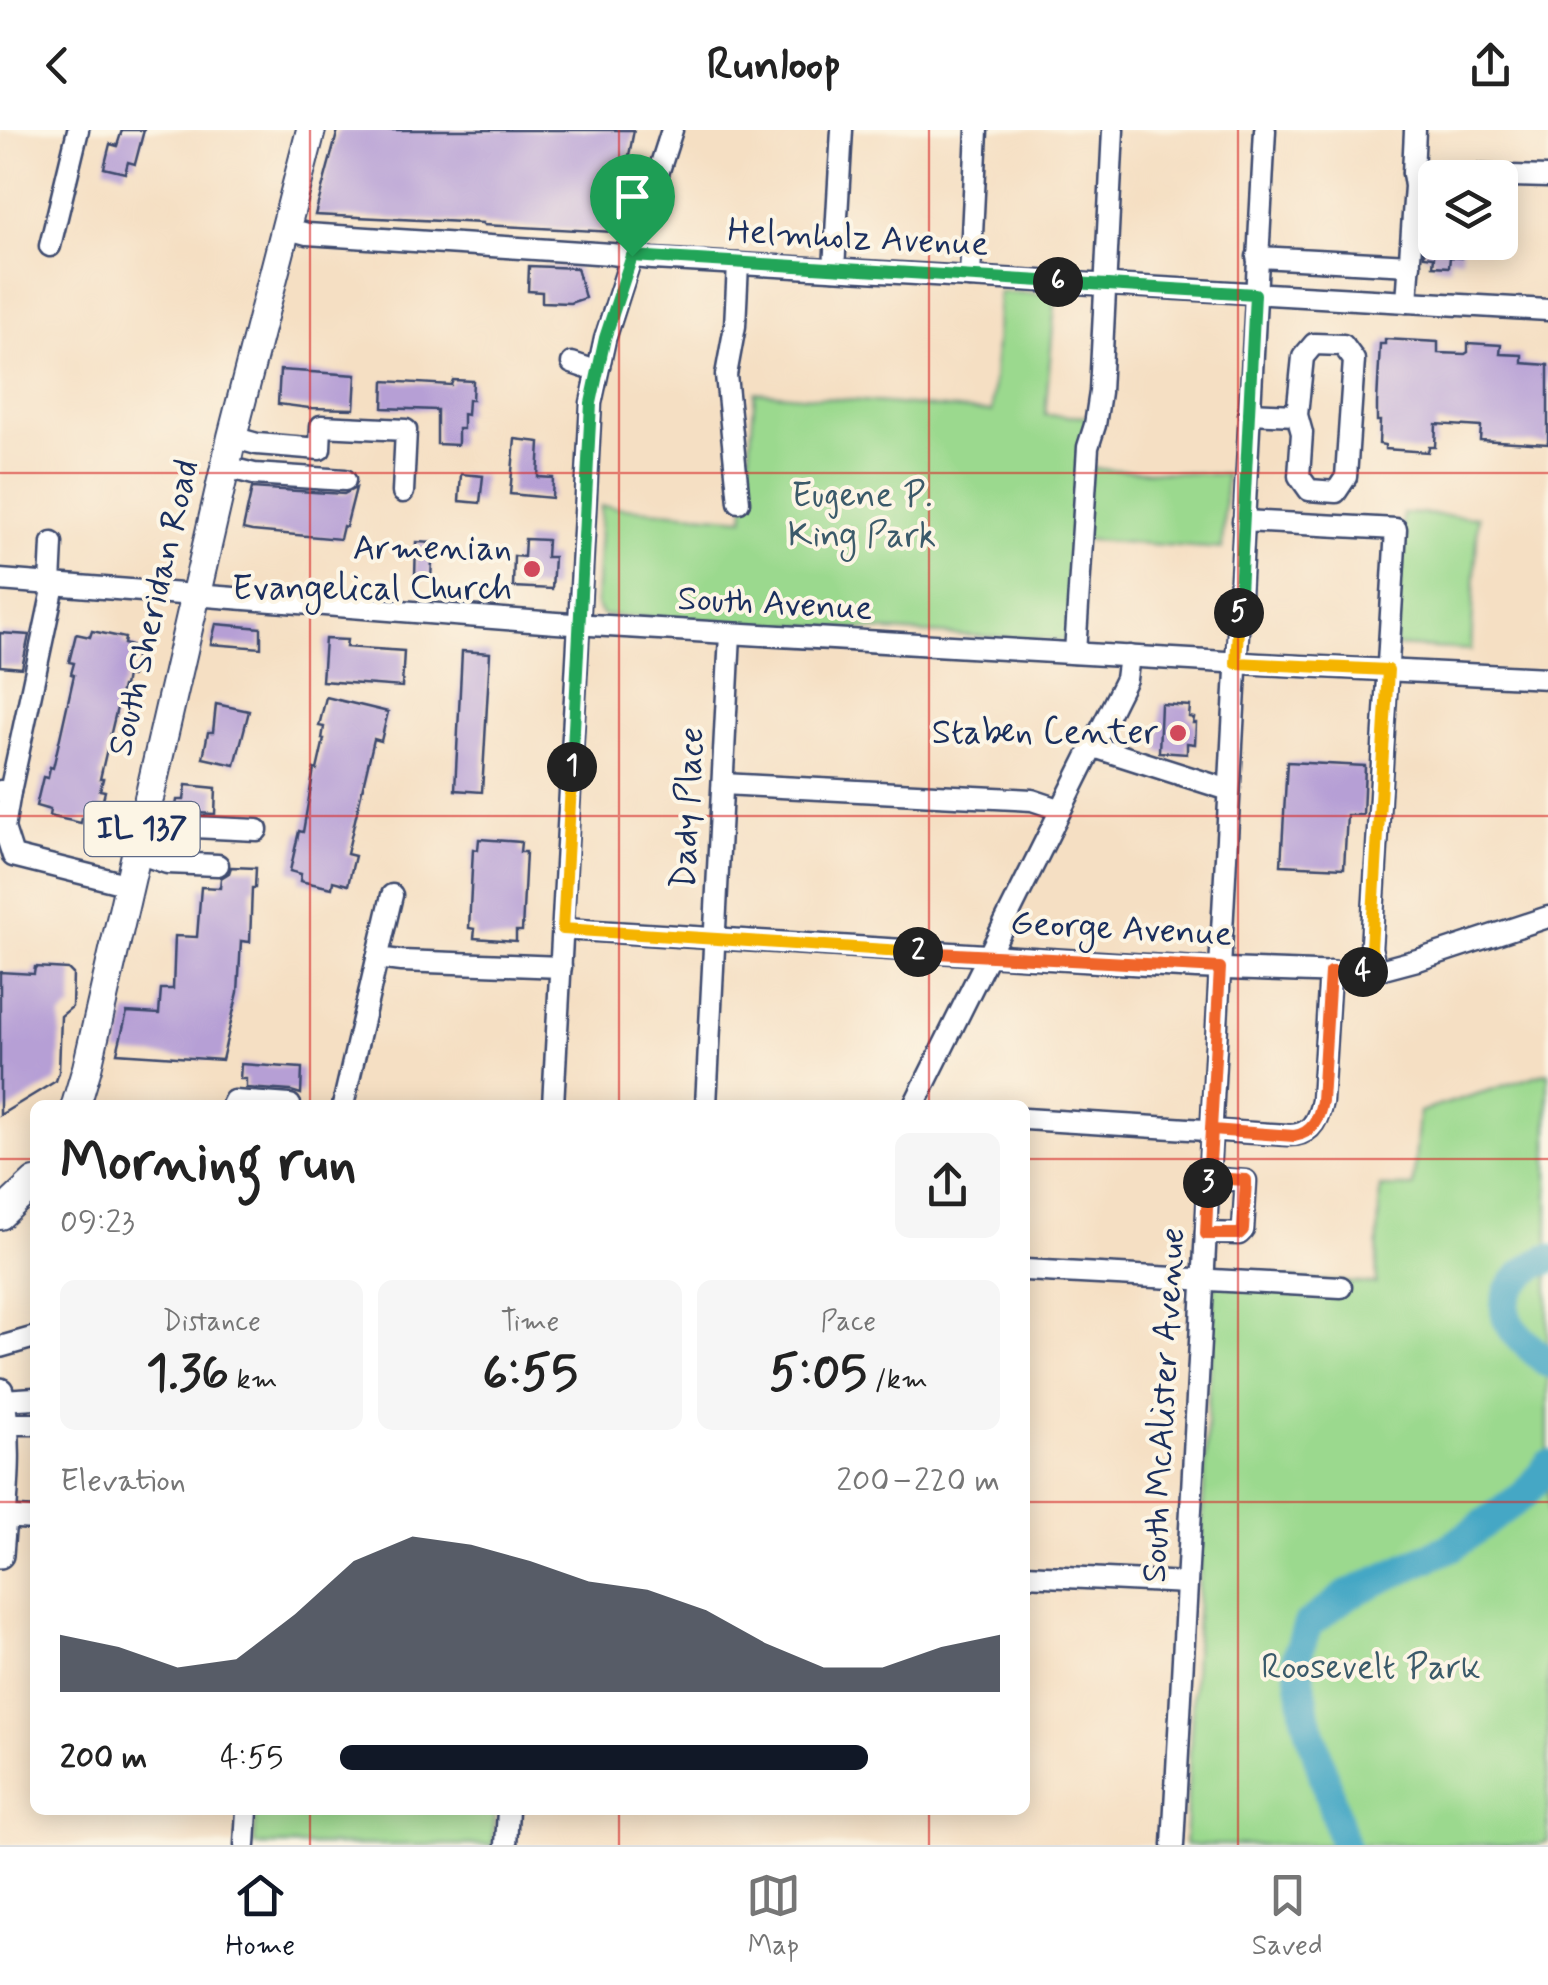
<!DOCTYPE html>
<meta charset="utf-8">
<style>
body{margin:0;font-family:Mynerve,sans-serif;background:#f6f6f6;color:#222;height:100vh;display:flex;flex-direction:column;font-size:38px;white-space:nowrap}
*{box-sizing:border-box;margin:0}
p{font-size:32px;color:#767676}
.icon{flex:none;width:55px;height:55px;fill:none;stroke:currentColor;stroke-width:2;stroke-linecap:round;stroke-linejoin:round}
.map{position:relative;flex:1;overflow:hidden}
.details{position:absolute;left:30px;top:970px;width:1000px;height:715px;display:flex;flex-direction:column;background:#fff;border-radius:15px;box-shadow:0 5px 25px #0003}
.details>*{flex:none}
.controls{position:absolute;left:1418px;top:30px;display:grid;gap:20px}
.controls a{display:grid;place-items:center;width:100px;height:100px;border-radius:15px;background:#fff;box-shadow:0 5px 25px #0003;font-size:50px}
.pin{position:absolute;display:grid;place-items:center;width:85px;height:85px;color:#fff;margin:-102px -42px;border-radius:50% 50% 50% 0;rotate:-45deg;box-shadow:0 0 10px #0007}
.pin .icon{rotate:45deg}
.km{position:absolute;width:50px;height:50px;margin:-25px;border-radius:50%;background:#222;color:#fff;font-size:28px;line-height:50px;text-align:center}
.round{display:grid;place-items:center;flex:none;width:105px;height:105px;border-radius:15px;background:#f6f6f6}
.headline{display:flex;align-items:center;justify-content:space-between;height:170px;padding:0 30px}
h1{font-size:55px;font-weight:700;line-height:75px}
.stats{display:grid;grid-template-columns:repeat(3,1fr);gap:15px;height:170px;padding:10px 30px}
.stats div{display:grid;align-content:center;border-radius:15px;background:#f6f6f6;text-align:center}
.stats b{font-size:50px;font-weight:700}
.stats small{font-size:28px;font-weight:400}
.stats p{font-size:28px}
.chart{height:280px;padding:20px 30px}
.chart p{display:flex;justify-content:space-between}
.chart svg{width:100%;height:180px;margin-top:10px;fill:#111827;opacity:.7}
ul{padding:0 30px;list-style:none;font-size:32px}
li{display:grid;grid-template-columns:160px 120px 1fr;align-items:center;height:75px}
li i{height:25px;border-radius:12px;background:#111827}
header{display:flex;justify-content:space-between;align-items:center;height:130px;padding:0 30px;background:#fff;font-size:45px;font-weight:700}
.tabs{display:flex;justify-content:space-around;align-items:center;height:140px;border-top:2px solid #e0e0e0;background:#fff;font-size:28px;color:#767676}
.tabs a{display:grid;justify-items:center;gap:5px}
.tabs .current{color:#111827}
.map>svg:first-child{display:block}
.park{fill:#9bd98e;stroke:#5b8476;stroke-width:2.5}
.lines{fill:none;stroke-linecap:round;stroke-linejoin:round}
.river{stroke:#45a7c5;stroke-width:30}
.building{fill:#b69fd5}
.minor-casing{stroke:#3c496d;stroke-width:25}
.major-casing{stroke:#3c496d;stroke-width:30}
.highway-casing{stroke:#3c496d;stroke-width:32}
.minor{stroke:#fff;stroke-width:20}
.major{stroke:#fff;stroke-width:25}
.highway{stroke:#fff;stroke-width:28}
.split-1-casing{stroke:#fff;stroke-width:20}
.split-2-casing{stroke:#fff;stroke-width:20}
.split-3-casing{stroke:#fff;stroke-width:20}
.split-4-casing{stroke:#fff;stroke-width:20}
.split-5-casing{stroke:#fff;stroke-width:20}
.split-6-casing{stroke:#fff;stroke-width:20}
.split-7-casing{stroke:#fff;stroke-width:20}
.split-1{stroke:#22a559;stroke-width:12}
.split-2{stroke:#f5b400;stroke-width:12}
.split-3{stroke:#f0652b;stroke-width:12}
.split-4{stroke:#f0652b;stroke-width:12}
.split-5{stroke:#f5b400;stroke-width:12}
.split-6{stroke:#22a559;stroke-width:12}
.split-7{stroke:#22a559;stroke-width:12}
.grid{fill:none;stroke:#d62828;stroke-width:2.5;stroke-opacity:0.55}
.poi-dot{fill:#d1495b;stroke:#fcf5e5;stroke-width:4}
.labels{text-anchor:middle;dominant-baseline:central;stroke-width:8;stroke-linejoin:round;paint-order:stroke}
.shield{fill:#fcf5e5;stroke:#5e6a86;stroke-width:2.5}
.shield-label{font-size:32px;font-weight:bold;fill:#1b2f5e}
.street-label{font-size:35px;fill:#1b2f5e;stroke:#fcf5e5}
.park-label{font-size:35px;fill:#3b5a6a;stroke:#fcf5e5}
.poi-label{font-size:35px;fill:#1b2f5e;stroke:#fcf5e5;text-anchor:end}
</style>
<header><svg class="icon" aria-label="back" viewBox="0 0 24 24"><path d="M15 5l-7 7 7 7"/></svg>Runloop<svg class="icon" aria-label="share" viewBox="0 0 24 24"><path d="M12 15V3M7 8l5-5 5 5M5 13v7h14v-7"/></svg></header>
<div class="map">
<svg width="1548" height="1715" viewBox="0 0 1548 1715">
<rect width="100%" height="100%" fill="#fcf5e5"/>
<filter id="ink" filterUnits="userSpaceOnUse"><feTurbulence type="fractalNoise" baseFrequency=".01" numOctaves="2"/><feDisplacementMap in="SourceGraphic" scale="20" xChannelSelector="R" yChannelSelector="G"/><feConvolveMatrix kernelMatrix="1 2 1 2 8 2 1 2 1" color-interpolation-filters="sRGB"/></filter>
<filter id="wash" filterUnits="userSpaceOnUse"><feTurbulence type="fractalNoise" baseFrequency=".0048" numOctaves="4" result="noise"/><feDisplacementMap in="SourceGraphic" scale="40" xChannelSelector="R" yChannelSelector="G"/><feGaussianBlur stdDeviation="2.25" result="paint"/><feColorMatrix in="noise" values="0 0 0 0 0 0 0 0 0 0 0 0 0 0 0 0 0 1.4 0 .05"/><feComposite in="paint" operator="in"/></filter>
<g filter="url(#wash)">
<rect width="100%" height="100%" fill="#f5dfc3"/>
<g class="park">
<path d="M999,162L1056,164L1045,285L1090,287L1079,338L1226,345L1222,419L1075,409L1068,511L602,485L596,475L601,376L744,388L755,262L992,282Z"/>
<path d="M1403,383L1478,387L1471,520L1394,516Z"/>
<path d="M1548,942V1711L1536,1715H1185L1215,1144L1376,1154L1380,1057H1413L1419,982Z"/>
<path d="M256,1680H495L493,1715H254Z"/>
</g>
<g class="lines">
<g class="river">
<path d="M1548,1129C1521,1139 1491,1169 1512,1198C1521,1211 1537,1223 1548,1233"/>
<path d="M1344,1715L1306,1586L1297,1526L1308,1494L1347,1465L1453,1416L1524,1365L1548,1335"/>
</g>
</g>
<g id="blocks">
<g class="building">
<path d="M122,0H144L135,34L128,32L125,43L104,38L110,14L117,16Z"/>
<path d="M338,0H634L614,102L483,95V93L315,85Z"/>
<path d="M1425,112H1462L1461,128L1450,127L1449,137L1433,136L1434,127L1424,126Z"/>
<path d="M529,136L577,138L585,168L570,173L542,172V162L528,161Z"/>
<path d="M1385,209L1438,212V223L1465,224L1468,222V213L1501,215L1500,224L1522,225V233L1548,235V314L1480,310L1481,297L1436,294L1435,317H1429L1428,322L1385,319V315L1379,314L1380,291H1377V273L1380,214H1385Z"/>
<path d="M280,240L356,245L354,279L309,278L278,274Z"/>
<path d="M453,250L473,251L472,270H468L467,285L463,284V299H458V315L437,314V280L383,278L384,251L451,255Z"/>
<path d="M515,309L540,312L538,347L553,348L552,368L510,364Z"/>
<path d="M461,344L483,346L480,373L459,371Z"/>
<path d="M252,358L344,364L356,358L346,397L343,396L340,409L252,401L243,399Z"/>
<path d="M525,409L547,410L546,427H554L552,459L513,457L514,426L524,427Z"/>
<path d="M416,412L433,413L431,449L415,448Z"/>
<path d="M216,494L261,498V518L211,514Z"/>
<path d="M92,501L125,508L124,514L138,518L131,547L126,546L124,557H122L106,623L100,649H103L100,660L105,661L98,691L82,688L81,693L49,686L50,680L36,676L43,647L48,648L50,637L53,638L59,612L74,545L71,544L74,533L69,532L76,504L90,507Z"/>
<path d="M0,503L29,505L22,538L0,536Z"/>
<path d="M325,509L347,510L346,517L404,521L402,557L322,551Z"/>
<path d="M462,521L490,523L482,662L455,660Z"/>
<path d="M326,567L388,582L381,611L374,609L347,724L355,726L348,755L333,751L332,758L300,751L301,744L290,741L299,701L303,702L314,639L317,640L324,609H322L324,597L319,596Z"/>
<path d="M216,574L249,581L235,635L203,628L208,602H213Z"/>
<path d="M1161,574L1190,576L1189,587L1194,588L1193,593H1196L1195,614L1187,613V624L1159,622Z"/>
<path d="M1287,632L1365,636L1363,685H1347L1344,738L1281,735Z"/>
<path d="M186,655L216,658L215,684L175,682L177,670H184Z"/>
<path d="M479,709L521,712L520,722H526L522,801H516V811L474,808L475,799L469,798L473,719L478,720Z"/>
<path d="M231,737L256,738L255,758H252L250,812L241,811L238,862L222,930L117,923L127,882L159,884L161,859H173L175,806L197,807L201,757L220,758L221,748L229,743Z"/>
<path d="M35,837L68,839L73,844L72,877L61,886L59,942L56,951L0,985V842L34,844Z"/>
<path d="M241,934L302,938L301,964L291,961L246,958V949H240Z"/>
</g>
</g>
</g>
<g filter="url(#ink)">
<use href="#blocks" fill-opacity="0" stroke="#3c496d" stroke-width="2.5"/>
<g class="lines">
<g class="minor-casing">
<g id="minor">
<path d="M1415,0L1413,43L1548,47"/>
<path d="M285,98L307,104L611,124L653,129L1548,180"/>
<path d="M50,116L78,0"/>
<path d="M1257,127L1410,135"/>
<path d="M738,134L735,196L726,245L739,372"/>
<path d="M834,139L842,0"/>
<path d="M970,147L977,0"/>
<path d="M1407,172L1415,56L1413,43"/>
<path d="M572,233L596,241"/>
<path d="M1249,283L1297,285L1302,303L1299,346L1309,360L1336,362L1346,347L1354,230L1343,215L1314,214L1303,227L1297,285"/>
<path d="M232,307L257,314L320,319L321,296L406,300L403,362"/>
<path d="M226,337L254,344L345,350"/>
<path d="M1243,391L1396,399L1371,818L1376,841"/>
<path d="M0,450L556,493L1260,534L1548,548"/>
<path d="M50,454L52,413"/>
<path d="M1075,523L1088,317L1095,295L1100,262L1113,0"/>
<path d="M1091,616L1229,660"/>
<path d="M723,654L1032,670L1059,679"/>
<path d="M0,661L10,662L54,455"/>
<path d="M10,662L4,698L13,726L129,755"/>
<path d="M145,686L173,696L257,700"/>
<path d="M137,723L167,733L218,735"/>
<path d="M563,799L1197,838L1343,843L1376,841L1421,829L1548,787"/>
<path d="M377,828L401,831L561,837"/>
<path d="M232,975L234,971L290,975"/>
<path d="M343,975L392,765"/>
<path d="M553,975L591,273L605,209L672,0"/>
<path d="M706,975L730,504"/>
<path d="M914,975L1126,549L1129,526"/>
<path d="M1025,989L1288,1005C1310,1006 1318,991 1322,971L1330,842"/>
<path d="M1206,1103L1239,1104L1243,1100L1246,1051L1209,1048"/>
<path d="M1025,1140L1341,1157"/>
<path d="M0,1217L35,1207"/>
<path d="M2,1270L35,1268"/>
<path d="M5,1294H35"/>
<path d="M0,1387L35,1389"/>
<path d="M1025,1445L1187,1453"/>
<path d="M245,1715L247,1680"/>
<path d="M506,1715L508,1680"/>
<path d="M1173,1715L1265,0"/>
</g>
</g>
<g class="major-casing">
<path id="major" d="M0,1261C12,1315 4,1370 0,1425"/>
</g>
<g class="highway-casing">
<g id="highway">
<path d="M76,975L87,938L232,307L311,0"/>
<path d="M0,1085L35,1052"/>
</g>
</g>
<use href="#minor" class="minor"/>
<use href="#major" class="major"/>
<use href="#highway" class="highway"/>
</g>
</g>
<g class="lines" filter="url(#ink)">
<g class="split-1-casing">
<path id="split-1" d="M572,637L591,273L605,208L632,126"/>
</g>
<g class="split-2-casing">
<path id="split-2" d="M572,637L563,799L918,822"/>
</g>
<g class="split-3-casing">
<path id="split-3" d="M918,822L1220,838L1208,1053"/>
</g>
<g class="split-4-casing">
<path id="split-4" d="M1208,1053L1206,1104H1239L1243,1100L1246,1050L1209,1048L1212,1000L1294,1006C1313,1003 1319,988 1322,971L1330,842H1363"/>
</g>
<g class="split-5-casing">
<path id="split-5" d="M1239,483L1236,533L1388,540L1371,818L1376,841L1363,842"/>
</g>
<g class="split-6-casing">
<path id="split-6" d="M1058,152L1255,164L1239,483"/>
</g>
<g class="split-7-casing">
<path id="split-7" d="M632,126L1058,152"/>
</g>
<use href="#split-1" class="split-1"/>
<use href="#split-2" class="split-2"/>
<use href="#split-3" class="split-3"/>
<use href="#split-4" class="split-4"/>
<use href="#split-5" class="split-5"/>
<use href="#split-6" class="split-6"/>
<use href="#split-7" class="split-7"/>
</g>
<path class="grid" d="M310,0V975M619,0V975M929,0V975M1238,0V1715M0,343H1548M0,686H1548M0,1029H35M1025,1029H1548M0,1372H35M1025,1372H1548M310,1680V1715M619,1680V1715M929,1680V1715"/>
<g class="poi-dot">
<circle cx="532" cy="439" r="10"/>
<circle cx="1178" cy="603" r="10"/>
</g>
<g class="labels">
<rect class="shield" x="84.5" y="672" width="115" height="54" rx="8"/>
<g class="shield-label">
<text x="142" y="699">IL 137</text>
</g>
<g class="street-label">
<text transform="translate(858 108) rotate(3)">Helmholz Avenue</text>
<text transform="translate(775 474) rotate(3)">South Avenue</text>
<text transform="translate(154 478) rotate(-77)">South Sheridan Road</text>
<text transform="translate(688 678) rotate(-87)">Dady Place</text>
<text transform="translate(1121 799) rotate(3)">George Avenue</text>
<text transform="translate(1164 1275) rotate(-87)">South McAlister Avenue</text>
</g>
<g class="park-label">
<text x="862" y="366">Eugene P.<tspan x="862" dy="40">King Park</tspan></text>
<text x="1371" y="1538">Roosevelt Park</text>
</g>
<g class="poi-label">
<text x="512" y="419">Armenian<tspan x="512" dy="40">Evangelical Church</tspan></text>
<text x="1158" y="603">Staben Center</text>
</g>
</g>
</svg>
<div class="controls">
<a><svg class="icon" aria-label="layers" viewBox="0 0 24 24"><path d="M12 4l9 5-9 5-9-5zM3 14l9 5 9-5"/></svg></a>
</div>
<div class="pin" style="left:632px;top:126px;background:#1e9e55"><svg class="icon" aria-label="arrive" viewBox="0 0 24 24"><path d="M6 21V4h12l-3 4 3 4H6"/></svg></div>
<b class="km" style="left:572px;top:637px">1</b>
<b class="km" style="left:918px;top:822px">2</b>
<b class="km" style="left:1208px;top:1053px">3</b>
<b class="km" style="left:1363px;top:842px">4</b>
<b class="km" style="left:1239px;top:483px">5</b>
<b class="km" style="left:1058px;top:152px">6</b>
<section class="details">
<div class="headline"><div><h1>Morning run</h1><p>09:23</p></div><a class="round"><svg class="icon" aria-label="share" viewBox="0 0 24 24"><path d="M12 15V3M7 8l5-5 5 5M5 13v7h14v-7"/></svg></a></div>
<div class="stats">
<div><p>Distance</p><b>1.36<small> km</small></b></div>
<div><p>Time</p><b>6:55</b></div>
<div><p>Pace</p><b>5:05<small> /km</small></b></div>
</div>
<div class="chart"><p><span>Elevation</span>200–220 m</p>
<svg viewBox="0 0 160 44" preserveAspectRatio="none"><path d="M0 44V30L10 33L20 38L30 36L40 25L50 12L60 6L70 8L80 12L90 17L100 19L110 24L120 32L130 38L140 38L150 33L160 30V44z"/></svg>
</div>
<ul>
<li><b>200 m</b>4:55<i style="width:80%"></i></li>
</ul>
</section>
</div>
<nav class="tabs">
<a class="current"><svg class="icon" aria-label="home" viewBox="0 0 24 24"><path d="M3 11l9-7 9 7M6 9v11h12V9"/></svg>Home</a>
<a><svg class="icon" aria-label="map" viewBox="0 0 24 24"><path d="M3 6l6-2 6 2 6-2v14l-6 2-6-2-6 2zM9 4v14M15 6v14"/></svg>Map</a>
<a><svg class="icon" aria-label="saved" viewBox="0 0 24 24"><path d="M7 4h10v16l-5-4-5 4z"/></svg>Saved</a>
</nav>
